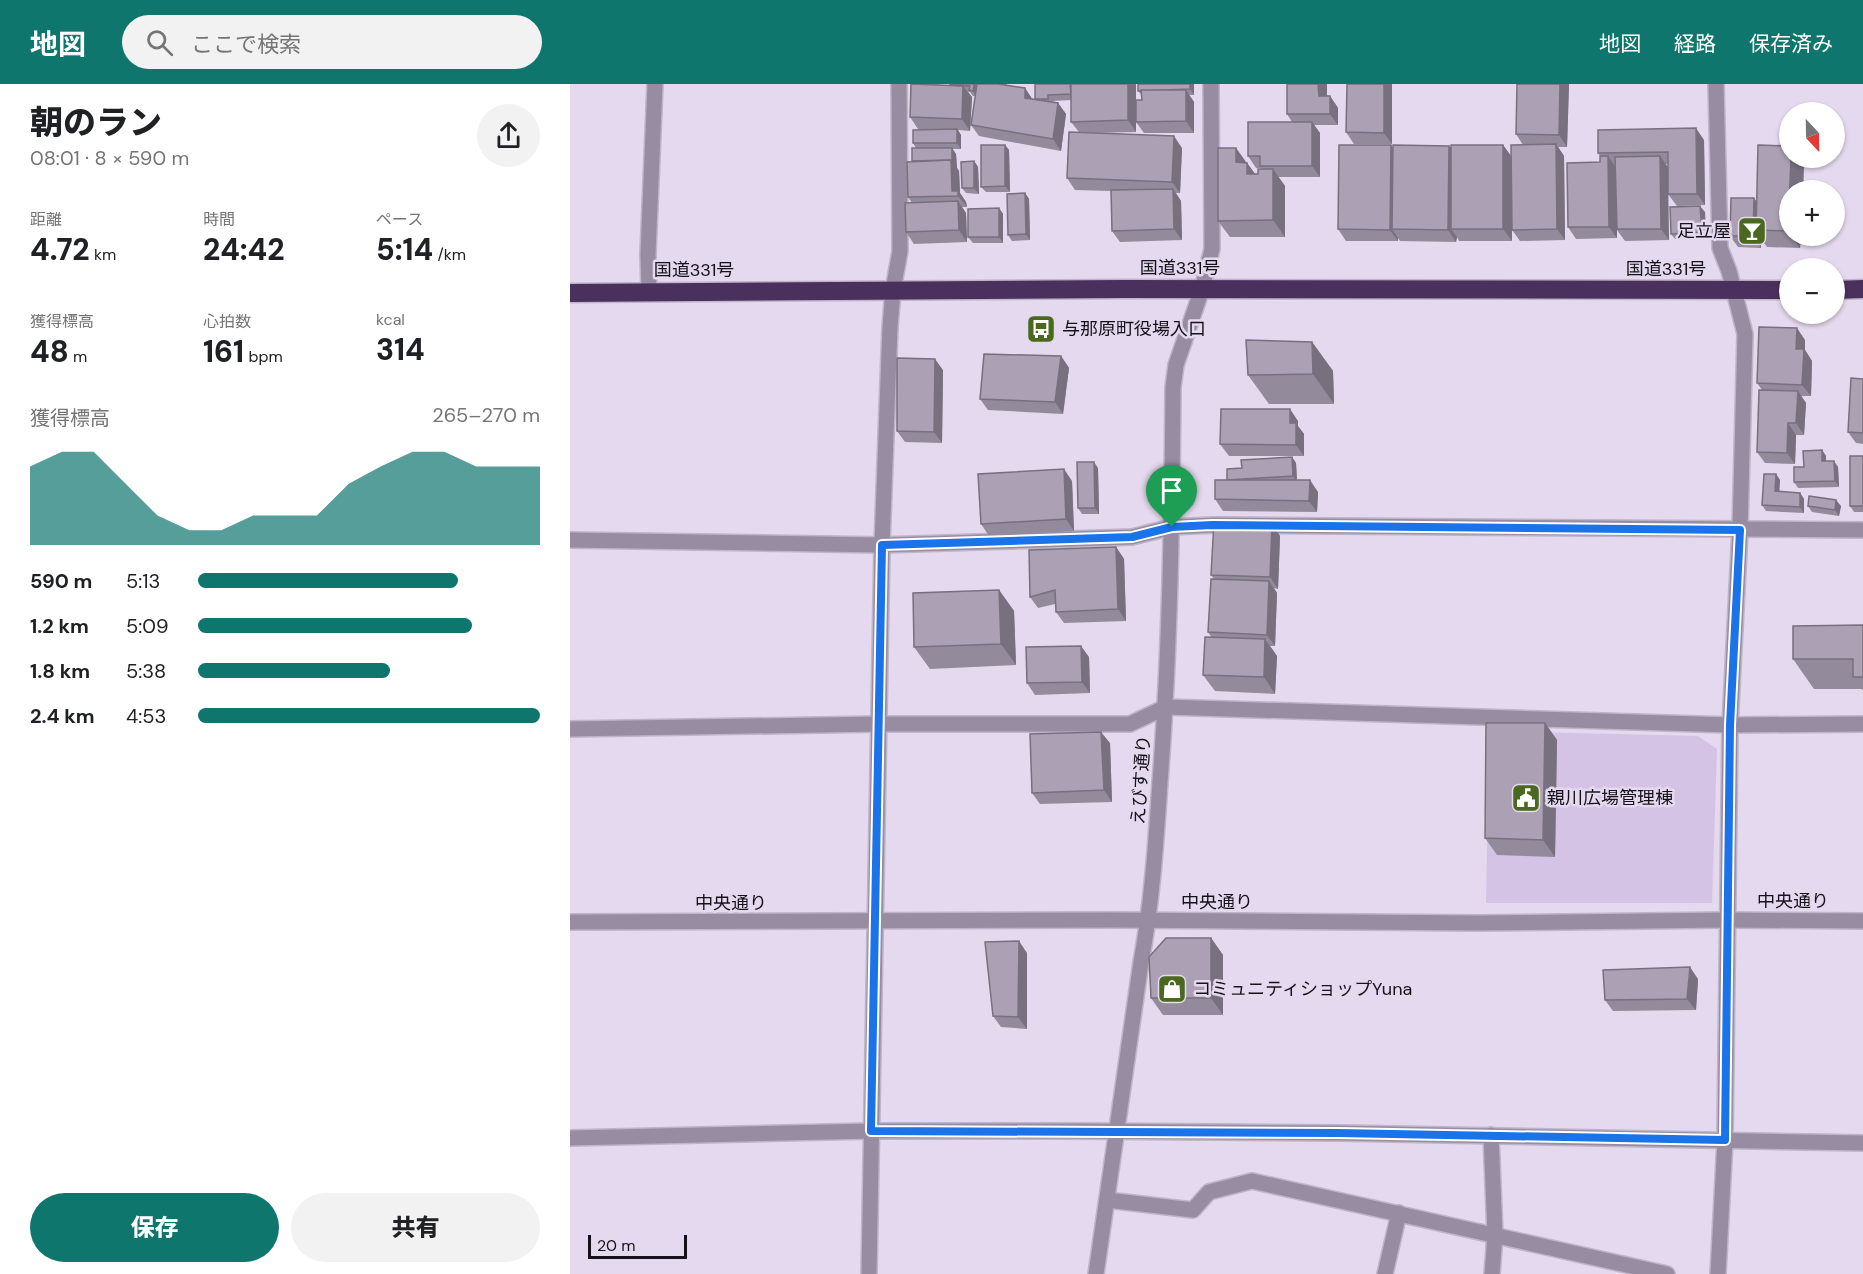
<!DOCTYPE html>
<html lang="ja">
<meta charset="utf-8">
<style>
body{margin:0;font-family:"DM Sans","Noto Sans JP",sans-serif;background:#f2f2f2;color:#202124;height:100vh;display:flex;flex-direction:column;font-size:22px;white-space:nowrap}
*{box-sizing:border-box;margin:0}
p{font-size:20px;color:#757577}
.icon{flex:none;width:33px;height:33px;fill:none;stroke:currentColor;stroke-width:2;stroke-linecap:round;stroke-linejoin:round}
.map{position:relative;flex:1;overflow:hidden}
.side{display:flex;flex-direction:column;background:#fff;width:570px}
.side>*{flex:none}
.needle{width:39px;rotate:158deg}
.fabs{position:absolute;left:1209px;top:18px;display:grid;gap:12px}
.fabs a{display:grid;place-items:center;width:66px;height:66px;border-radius:50%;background:#fff;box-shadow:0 2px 4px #0004;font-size:30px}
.scale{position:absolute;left:18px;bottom:15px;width:99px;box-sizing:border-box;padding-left:6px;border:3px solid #161219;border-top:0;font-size:16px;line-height:21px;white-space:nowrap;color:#161219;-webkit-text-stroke:4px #e4d9ee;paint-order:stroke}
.pin{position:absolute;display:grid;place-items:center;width:51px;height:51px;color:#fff;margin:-62px -26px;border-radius:50% 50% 50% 0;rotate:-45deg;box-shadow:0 0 6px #0007}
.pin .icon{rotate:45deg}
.round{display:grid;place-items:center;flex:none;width:63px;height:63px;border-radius:32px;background:#f2f2f2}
.head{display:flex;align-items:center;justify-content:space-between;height:102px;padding:0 30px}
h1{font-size:33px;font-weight:800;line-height:45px}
.figures{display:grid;grid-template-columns:repeat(3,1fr);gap:9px;height:102px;padding:6px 30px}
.figures div{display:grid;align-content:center}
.figures b{font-size:30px;font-weight:800}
.figures small{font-size:16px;font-weight:400}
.figures p{font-size:16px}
.chart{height:168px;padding:12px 30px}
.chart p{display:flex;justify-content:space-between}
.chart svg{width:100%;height:108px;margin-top:6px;fill:#0f766e;opacity:.7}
.action{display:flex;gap:12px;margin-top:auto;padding:12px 30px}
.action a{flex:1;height:69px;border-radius:36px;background:#0f766e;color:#fff;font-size:24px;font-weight:800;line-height:69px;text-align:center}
.action a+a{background:#f2f2f2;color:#202124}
ul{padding:0 30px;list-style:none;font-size:20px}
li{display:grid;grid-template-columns:96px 72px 1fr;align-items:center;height:45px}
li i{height:15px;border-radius:8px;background:#0f766e}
header{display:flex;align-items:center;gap:36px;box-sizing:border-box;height:84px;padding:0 30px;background:#0f766e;color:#fff}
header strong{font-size:28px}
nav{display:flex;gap:33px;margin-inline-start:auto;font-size:21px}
.search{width:420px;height:54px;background:#f2f2f2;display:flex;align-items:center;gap:15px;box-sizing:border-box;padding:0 21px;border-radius:33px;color:#757577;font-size:22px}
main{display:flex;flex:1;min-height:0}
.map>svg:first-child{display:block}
.green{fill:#d5c3e6}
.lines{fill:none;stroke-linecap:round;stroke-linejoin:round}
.minor-casing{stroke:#bfb5c8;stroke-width:18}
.highway-casing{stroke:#bfb5c8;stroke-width:21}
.minor{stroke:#988ca3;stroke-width:15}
.highway{stroke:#4a305d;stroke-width:18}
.wall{fill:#938a9b}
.shaded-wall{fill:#78707e}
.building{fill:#aba0b4;stroke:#78707e;stroke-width:1.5}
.route-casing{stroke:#fff;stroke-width:12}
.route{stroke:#1a73e8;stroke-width:8}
.labels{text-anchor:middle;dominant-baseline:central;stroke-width:5;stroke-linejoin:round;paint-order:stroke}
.poi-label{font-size:18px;fill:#161219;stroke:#e4d9ee;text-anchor:start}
.street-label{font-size:18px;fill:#161219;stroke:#e4d9ee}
</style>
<header>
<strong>地図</strong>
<div class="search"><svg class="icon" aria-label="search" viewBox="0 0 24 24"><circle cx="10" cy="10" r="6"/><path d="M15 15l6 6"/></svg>ここで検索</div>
<nav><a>地図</a><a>経路</a><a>保存済み</a></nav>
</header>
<main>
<section class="side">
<div class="head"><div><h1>朝のラン</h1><p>08:01 · 8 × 590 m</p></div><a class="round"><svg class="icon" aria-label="share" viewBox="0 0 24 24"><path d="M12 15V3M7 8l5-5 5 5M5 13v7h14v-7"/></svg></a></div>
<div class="figures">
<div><p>距離</p><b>4.72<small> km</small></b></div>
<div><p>時間</p><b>24:42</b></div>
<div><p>ペース</p><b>5:14<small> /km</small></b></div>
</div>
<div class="figures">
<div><p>獲得標高</p><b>48<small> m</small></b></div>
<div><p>心拍数</p><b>161<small> bpm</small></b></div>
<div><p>kcal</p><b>314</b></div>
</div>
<div class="chart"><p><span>獲得標高</span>265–270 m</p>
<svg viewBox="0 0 160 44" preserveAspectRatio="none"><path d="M0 44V12L10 6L20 6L30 19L40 32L50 38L60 38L70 32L80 32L90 32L100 19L110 12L120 6L130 6L140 12L150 12L160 12V44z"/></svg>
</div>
<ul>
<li><b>590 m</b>5:13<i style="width:76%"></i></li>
<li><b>1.2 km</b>5:09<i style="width:80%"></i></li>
<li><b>1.8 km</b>5:38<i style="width:56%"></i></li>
<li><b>2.4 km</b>4:53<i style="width:100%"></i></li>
</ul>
<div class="action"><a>保存</a><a>共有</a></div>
</section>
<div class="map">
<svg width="1293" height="1190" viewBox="0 0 1293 1190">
<rect width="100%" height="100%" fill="#e4d9ee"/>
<path class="green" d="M919,647L1128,652L1147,665L1142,819H916Z"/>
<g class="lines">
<g class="minor-casing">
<g id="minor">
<path d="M1146,0L1150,164L1159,187L1175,250L1170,446L1160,641L1155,1056L1148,1190"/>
<path d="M79,207L78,170L85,0"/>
<path d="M0,456L312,461L562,453L602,443L643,441L1293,446"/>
<path d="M0,645L308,640H560L596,623L1160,641L1293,640"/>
<path d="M0,838L543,836L908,839L1157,836L1293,837"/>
<path d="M921,1051L925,1151L922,1190"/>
<path d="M0,1054L301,1047H513L768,1049L1293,1059"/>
<path d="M537,1116L623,1126L639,1108L682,1097L1097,1190"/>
<path d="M299,1190L312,461L320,243L323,206L330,167L329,0"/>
<path d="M526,1190L571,878C582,819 586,758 590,698C600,566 602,435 603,303L606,281L632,205L642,165L641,0"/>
<path d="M815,1190L829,1129"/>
</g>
</g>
<g class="highway-casing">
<g id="highway">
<path d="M1264,206L1293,205"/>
<path d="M0,209L554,205L1220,206"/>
</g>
</g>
<use href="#minor" class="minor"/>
<use href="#highway" class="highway"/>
</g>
<g class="wall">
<path d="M341,0H373L366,1H380V0H437V1L455,4L462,15L465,16V0H566V16H572V11L568,7L624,0V11H619L624,18V49H574L566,38V48L522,49L612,64L610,109H606L611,117L612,156L550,158L542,147L541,107L505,106L497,94L509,48L501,38V16L482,17L488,19L496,30L491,67L409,52L401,41L406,12H403L400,8H398L402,13L400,47L388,46L391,51V65H382L386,70L387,84L389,87L390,109L396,118L397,123H392L396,129L397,158L344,160L336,148L342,119L338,113L342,77L346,64L343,59L365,46L348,45L340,33Z"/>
<path d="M757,0V12H760L768,24V41H744L750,49V93H708L715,102V153H660L648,137L666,64L685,90H688L692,85L691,84H686L678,72L722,38L717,30Z"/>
<path d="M822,0V60H784L776,48Z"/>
<path d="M947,0H999L997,63H988L994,72L995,156L950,157L942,146V96V157H889L887,153L886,158L830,157L828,154V157H776L768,145L823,64L881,63L933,61L941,72L953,61L946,50Z"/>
<path d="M1134,56L1135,121L1107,122L1098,110V80H1095L1099,156L1055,157L1047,146V154L1006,155L998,143L1030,78V72L1028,69Z"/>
<path d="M435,61L439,66L440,108H416L411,103Z"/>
<path d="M404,77L408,83L409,110L396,109L392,104Z"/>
<path d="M1234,79L1233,106H1220V152H1231L1230,164L1197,163L1191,155V164L1168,163L1160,152L1186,118Z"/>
<path d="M455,109L459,115L460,156L442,157L438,151Z"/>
<path d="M429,124L433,130V159H403L398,153Z"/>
<path d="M1135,128L1136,154L1105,155L1101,150Z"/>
<path d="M1235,256V266L1242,277L1241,312H1231L1236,319L1234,351H1226L1225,380L1195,379L1187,368L1192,306L1187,299Z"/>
<path d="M742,258L763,287L764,320H699L678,291Z"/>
<path d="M491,272L499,284L493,330L418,326L410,315Z"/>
<path d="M373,286L372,359L335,358L327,347Z"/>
<path d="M1293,295V360L1286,359L1278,348Z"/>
<path d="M728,337V342L734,350V372H659L650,360Z"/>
<path d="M1252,366L1256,372V377L1268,383L1269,403L1228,404L1224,398L1234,383Z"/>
<path d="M1293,372V428H1284L1280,422Z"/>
<path d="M722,373L726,379L727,396L748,408L747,428L653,427L645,415L657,396L672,384Z"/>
<path d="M528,384L529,430H512L508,424Z"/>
<path d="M1206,390L1210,396L1209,408L1230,409L1234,415V429L1196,427L1192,421Z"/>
<path d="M502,397L504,447L419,452L411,440Z"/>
<path d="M1238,422H1271L1269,432L1242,428Z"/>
<path d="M702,440L710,452L708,505L704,504L707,509L705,562H700L707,572L705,610L645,607L633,591L642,554L638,548L644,495L641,491Z"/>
<path d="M546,463L554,475L556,537L494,539L486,528L485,520L468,524L460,513Z"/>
<path d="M429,506L444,527L446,581L360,585L344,563Z"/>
<path d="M1293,541V607L1292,605H1244L1223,575Z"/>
<path d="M519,573L520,609L465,611L457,599Z"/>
<path d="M975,639L987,656L985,773L927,771L915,754Z"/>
<path d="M540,659L542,718L470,720L462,709Z"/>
<path d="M641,854L653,871V931H593L581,914Z"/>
<path d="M457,869V945L431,943L423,932Z"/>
<path d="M1128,895L1126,926L1043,927L1035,916Z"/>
</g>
<g class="shaded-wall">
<path d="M404,0H408L407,13L403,7Z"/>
<path d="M558,0H566V48L558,36Z"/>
<path d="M620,0H624V11L620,5Z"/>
<path d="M748,0H757V24L749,12Z"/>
<path d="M814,0H822V60L814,49Z"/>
<path d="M990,0H999L997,63L989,51Z"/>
<path d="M393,2L402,13L400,47L392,35Z"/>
<path d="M455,4L463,16L455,14Z"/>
<path d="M616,6L624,18V49L616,37Z"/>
<path d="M760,12L768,24V41L760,30Z"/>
<path d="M488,19L496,30L491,67L483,55Z"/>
<path d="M742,38L750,49V93L742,82Z"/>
<path d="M1126,44L1134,56L1135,121L1127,110Z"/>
<path d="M387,45L391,51V65L387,59Z"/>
<path d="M604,52L612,64L610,109L602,98Z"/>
<path d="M986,60L994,72L995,156L987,145Z"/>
<path d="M435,61L439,66L440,108L435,102Z"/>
<path d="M821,61L829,73L822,145L828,154V157L820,146Z"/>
<path d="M933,61L941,72L942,157L933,145Z"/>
<path d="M879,62L888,73L881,145L887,153L886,158L878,146Z"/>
<path d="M382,64L386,70L387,84L389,87L390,109L396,118L397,123L388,112L382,107L381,76Z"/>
<path d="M666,64L677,80V79L689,95L678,91L666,78Z"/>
<path d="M1038,72L1046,84L1047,154L1039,143Z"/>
<path d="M1090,72L1098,83L1099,156L1091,145Z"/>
<path d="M1221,74H1230L1234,79L1233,106H1220Z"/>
<path d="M404,77L408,83L409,110L404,104Z"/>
<path d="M703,85L715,102V153L703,136Z"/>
<path d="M603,105L611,117L612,156L604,145Z"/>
<path d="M455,109L459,115L460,156L456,150Z"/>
<path d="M1184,114L1192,125L1186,146L1191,155V164L1183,152Z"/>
<path d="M388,117L396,129L397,158L389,146Z"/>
<path d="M1130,122L1135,128L1136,154L1132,148Z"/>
<path d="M429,124L433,130V159L429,153Z"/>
<path d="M1221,152H1231L1230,164Z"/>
<path d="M1227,244L1235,256V266L1242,277L1241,312L1232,301L1226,265Z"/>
<path d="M742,258L763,287L764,320L743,290Z"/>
<path d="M491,272L499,284L493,330L485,318Z"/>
<path d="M365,275L373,286L372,359L364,348Z"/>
<path d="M1228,307L1236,319L1234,351L1226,339Z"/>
<path d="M720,325L728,337V342L734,350V372L726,361L720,339Z"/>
<path d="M1218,339L1226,351L1225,380L1217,369Z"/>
<path d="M1252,366L1256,372V383L1252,377Z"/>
<path d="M722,373L726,379L727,398L723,392Z"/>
<path d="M1264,377L1268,383L1269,403L1265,397Z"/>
<path d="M524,378L528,384L529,430L525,424Z"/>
<path d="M494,385L502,397L504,447L496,435Z"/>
<path d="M1206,390L1210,396L1209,413L1205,407Z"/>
<path d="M740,396L748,408L747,428L739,417Z"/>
<path d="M1230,409L1234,415V429L1230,423Z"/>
<path d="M1266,416L1271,422L1269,432L1265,426Z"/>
<path d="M702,440L710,452L708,505L700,493Z"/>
<path d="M546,463L554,475L556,537L548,525Z"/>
<path d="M699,497L707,509L705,562L697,551Z"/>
<path d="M429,506L444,527L446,581L431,560Z"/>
<path d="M695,555L707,572L705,610L694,593Z"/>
<path d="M511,562L519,573L520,609L512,598Z"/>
<path d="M975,639L987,656L985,773L973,756Z"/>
<path d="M531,648L540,659L542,718L534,706Z"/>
<path d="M641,854L653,871V931L641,914Z"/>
<path d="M449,857L457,869V945L448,933Z"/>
<path d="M1120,883L1128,895L1126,926L1117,915Z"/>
</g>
<g class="building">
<path d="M341,0L393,2L392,35L340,33Z"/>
<path d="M380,0H404L403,7L399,6L400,2L380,1Z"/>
<path d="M407,0H428L455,4V14L488,19L483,55L401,41Z"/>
<path d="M465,0H500L501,10L478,11V15H465Z"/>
<path d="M501,0H558V36L501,38Z"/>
<path d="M568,0H620V5L568,7Z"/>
<path d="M717,0H748L749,12H760V30H717Z"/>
<path d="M777,0H814V49L776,48Z"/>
<path d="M947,0H990L989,51L946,50Z"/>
<path d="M571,6H616V37L566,38V16H572Z"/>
<path d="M678,38H742V82H690V72H678Z"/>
<path d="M1126,44L1127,110H1098V68L1028,69V46Z"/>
<path d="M387,45V59H343V46Z"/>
<path d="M499,48L604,52L602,98L497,94Z"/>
<path d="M986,60L987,145L942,146L941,61Z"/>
<path d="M411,61H435V102L411,103Z"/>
<path d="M769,61H821L820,146L768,145Z"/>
<path d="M823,61L879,62L878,146L822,145Z"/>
<rect x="881" y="61" width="52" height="84"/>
<path d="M1188,61L1220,62V74H1221L1218,147L1186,146Z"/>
<path d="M342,64H382V78L381,76L342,77Z"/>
<path d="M648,64H666V78L677,79V90H688V85H703V136L648,137Z"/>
<path d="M1030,72H1038L1039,143H998L997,79L1030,78Z"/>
<path d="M1090,72L1091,145H1047L1045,73Z"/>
<path d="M381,76L382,107H388V112L338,113L337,78Z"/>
<path d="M404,77V104H392L391,78Z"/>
<path d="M603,105L604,145L542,147L541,106Z"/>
<path d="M455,109L456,150L438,151L437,110Z"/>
<path d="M1161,114H1184L1183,152H1160Z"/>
<path d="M388,117L389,146L336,148L335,119Z"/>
<path d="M1130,122L1132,148L1101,150L1100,123Z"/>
<path d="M429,124V153H398V125Z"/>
<path d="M1189,243L1227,244L1226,265H1234L1232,301L1187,299Z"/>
<path d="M676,256L742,258L743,290L678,291Z"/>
<path d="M414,270L491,272L485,318L410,315Z"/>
<path d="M327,274L365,275L364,348L327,347Z"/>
<path d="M1281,294L1293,295V349L1278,348Z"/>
<path d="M1189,306L1228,307L1226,339H1218L1217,369L1187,368Z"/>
<path d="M651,325H720V339H726V361L650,360Z"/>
<path d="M1252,366V377H1264L1265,397L1224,398V383H1234L1233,367Z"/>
<rect x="1280" y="372" width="13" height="50"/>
<path d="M722,373L723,392L657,396V385L672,384L671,376Z"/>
<path d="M507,378H524L525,424H508Z"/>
<path d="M494,385L496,435L411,440L408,390Z"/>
<path d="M1194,390H1206L1205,407L1230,409V423L1192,421Z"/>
<path d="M645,396H740L739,417L645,415Z"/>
<path d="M1239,412L1266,416L1265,426L1238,422Z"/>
<path d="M644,437L702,440L700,493L641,491Z"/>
<path d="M546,463L548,525L486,528L485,506L460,513L459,466Z"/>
<path d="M641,495L699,497L697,551L638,548Z"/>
<path d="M429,506L431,560L344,563L343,509Z"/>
<path d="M1293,541V593H1283V575H1223V542Z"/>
<path d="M635,553L695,555L694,593L633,591Z"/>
<path d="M511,562L512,598L457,599L456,563Z"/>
<path d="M916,639H975L973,756L915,754Z"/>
<path d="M531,648L534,706L462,709L460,650Z"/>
<path d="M596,854H641V914H581L579,873Z"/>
<path d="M449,857L448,933L423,932L415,858Z"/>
<path d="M1120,883L1117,915L1035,916L1033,886Z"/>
</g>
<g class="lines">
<g class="route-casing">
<path id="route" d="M642,441L1170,446L1160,641L1155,1056L768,1049L301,1047L312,461L562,453L602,443Z"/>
</g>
<use href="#route" class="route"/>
</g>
<defs>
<g id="bar-square" transform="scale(1.5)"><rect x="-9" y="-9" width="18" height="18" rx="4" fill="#4a691f" stroke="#e4d9ee"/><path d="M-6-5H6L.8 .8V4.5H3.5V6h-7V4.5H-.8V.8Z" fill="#fff"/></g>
<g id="bus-square" transform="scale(1.5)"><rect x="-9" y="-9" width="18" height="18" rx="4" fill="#4a691f" stroke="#e4d9ee"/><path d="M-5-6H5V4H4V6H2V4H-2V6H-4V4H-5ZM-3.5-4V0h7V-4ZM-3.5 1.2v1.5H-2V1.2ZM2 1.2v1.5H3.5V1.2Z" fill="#fff"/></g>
<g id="civic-square" transform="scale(1.5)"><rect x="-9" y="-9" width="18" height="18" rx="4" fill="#4a691f" stroke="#e4d9ee"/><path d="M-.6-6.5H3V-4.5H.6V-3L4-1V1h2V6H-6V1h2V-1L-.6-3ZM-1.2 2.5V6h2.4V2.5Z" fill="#fff"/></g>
<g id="shop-square" transform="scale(1.5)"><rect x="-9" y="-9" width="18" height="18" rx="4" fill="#4a691f" stroke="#e4d9ee"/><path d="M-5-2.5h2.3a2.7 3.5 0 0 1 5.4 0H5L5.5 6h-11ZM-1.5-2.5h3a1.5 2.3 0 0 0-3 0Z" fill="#fff"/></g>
</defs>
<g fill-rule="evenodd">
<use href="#bar-square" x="1182" y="147"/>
<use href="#bus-square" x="471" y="245"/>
<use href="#civic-square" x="956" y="714"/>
<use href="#shop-square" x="602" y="905"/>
</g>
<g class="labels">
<g class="poi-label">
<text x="1161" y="147" text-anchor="end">足立屋</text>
<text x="492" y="245">与那原町役場入口</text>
<text x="977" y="714">親川広場管理棟</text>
<text x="623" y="905">コミュニティショップYuna</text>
</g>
<g class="street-label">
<text x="610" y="184">国道331号</text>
<text x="1096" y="185">国道331号</text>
<text x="124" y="186">国道331号</text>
<text transform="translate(571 696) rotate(-86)">えびす通り</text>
<text x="1223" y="817">中央通り</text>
<text x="647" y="818">中央通り</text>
<text x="161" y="819">中央通り</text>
</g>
</g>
</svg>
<div class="fabs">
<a><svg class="needle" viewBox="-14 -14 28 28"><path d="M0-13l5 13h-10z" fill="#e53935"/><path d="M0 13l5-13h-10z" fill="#757577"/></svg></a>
<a>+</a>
<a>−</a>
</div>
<div class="scale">20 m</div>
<div class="pin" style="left:602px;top:443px;background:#1e9e55"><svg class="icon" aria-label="arrive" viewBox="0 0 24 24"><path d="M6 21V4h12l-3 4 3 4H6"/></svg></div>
</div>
</main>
